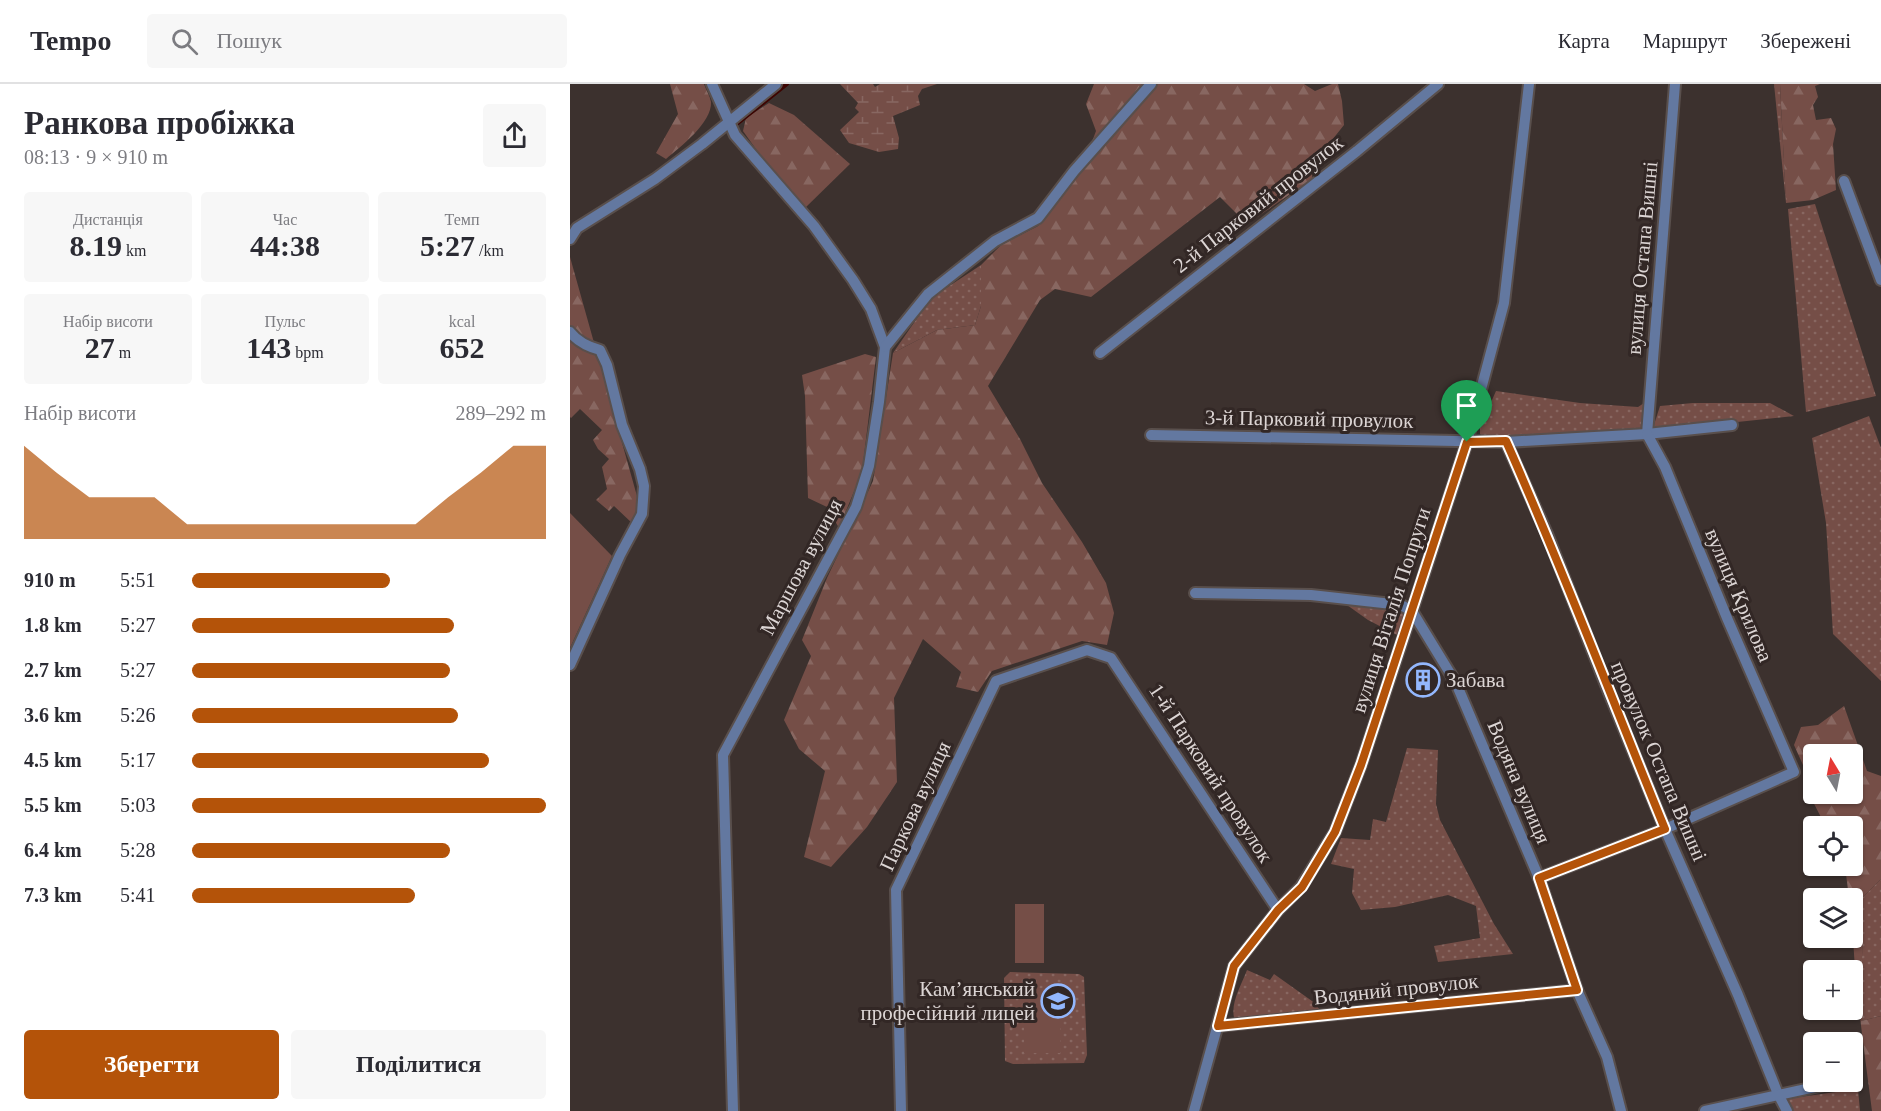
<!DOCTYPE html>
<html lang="uk">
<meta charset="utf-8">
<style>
body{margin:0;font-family:Georgia,serif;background:#f7f7f7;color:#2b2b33;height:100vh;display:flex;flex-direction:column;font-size:22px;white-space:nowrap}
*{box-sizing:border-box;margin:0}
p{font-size:20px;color:#7c7c81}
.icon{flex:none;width:33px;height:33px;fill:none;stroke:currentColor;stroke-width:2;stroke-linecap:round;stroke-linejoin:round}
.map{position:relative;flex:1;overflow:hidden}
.side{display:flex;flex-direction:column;background:#fff;width:570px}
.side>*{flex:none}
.needle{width:39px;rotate:350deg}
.fabs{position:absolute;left:1233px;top:660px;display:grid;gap:12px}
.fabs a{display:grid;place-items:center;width:60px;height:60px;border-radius:6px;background:#fff;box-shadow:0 2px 4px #0004;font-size:30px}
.pin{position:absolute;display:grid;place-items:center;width:51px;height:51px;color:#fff;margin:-62px -26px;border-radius:50% 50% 50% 0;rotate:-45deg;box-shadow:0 0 6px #0007}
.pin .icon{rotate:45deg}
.round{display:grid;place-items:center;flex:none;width:63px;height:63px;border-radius:6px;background:#f7f7f7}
.overview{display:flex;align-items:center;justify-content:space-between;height:102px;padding:0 24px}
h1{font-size:33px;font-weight:800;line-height:45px}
.stats{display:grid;grid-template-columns:repeat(3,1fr);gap:9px;height:102px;padding:6px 24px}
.stats div{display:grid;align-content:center;border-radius:6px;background:#f7f7f7;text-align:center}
.stats b{font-size:30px;font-weight:800}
.stats small{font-size:16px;font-weight:400}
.stats p{font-size:16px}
.chart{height:168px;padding:12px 24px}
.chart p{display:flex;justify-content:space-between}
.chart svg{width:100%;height:108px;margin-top:6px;fill:#b45309;opacity:.7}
.cta{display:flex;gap:12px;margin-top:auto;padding:12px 24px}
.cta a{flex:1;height:69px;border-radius:6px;background:#b45309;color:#fff;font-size:24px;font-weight:800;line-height:69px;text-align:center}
.cta a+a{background:#f7f7f7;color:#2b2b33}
ul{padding:0 24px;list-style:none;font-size:20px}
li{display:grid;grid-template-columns:96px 72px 1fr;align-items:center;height:45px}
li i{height:15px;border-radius:8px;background:#b45309}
header{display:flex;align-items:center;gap:36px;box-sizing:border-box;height:84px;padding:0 30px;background:#fff;border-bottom:2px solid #e1e1e2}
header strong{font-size:28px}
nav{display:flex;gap:33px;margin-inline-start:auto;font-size:21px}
.search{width:420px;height:54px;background:#f7f7f7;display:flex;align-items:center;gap:15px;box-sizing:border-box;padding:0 21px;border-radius:6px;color:#7c7c81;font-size:22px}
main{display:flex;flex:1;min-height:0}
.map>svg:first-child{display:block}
.grass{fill:url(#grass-dots)}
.forest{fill:url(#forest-firs);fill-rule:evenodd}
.wetland{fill:url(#wetland-marsh)}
.pitch{fill:#754e47}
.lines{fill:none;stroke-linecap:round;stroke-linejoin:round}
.stream{stroke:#3d0401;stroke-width:4}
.minor-casing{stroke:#594f4c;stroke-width:14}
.minor{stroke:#6378a0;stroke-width:10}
.route-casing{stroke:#fff;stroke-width:12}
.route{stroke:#b45309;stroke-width:8}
.labels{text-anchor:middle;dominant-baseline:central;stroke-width:6;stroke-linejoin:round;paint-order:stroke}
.street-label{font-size:21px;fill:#dcd5d4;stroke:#322725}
.poi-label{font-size:21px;fill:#dcd5d4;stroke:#322725;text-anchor:start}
</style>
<header>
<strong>Tempo</strong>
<div class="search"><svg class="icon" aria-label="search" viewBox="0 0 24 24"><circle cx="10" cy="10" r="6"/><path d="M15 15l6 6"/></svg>Пошук</div>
<nav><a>Карта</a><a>Маршрут</a><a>Збережені</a></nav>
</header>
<main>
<section class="side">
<div class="overview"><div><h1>Ранкова пробіжка</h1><p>08:13 · 9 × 910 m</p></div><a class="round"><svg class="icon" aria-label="share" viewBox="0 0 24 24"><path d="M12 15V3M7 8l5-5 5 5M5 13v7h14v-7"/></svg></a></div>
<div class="stats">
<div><p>Дистанція</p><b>8.19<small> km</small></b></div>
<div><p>Час</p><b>44:38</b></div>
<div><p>Темп</p><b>5:27<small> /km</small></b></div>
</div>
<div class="stats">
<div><p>Набір висоти</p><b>27<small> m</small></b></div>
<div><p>Пульс</p><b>143<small> bpm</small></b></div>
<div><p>kcal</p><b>652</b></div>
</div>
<div class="chart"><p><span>Набір висоти</span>289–292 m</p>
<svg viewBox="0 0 160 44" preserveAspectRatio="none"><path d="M0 44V6L10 17L20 27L30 27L40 27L50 38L60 38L70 38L80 38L90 38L100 38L110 38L120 38L130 27L140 17L150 6L160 6V44z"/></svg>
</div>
<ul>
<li><b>910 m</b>5:51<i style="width:56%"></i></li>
<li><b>1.8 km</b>5:27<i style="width:74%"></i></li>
<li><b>2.7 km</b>5:27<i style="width:73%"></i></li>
<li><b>3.6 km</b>5:26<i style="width:75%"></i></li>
<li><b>4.5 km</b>5:17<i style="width:84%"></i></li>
<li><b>5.5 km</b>5:03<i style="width:100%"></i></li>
<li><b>6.4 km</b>5:28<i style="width:73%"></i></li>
<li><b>7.3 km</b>5:41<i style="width:63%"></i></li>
</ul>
<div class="cta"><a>Зберегти</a><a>Поділитися</a></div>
</section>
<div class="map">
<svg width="1311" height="1027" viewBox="0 0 1311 1027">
<defs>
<pattern id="grass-dots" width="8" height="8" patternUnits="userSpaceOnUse" patternTransform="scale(1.5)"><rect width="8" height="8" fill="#754e47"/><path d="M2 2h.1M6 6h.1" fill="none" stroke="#886761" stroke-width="1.8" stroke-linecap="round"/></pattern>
<pattern id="forest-firs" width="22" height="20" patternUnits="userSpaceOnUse" patternTransform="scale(1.5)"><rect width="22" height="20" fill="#754e47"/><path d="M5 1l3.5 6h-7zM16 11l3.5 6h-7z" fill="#886761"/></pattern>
<pattern id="wetland-marsh" width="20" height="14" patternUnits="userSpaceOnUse" patternTransform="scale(1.5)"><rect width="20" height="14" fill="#754e47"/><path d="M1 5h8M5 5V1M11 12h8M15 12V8" fill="none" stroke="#886761"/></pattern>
</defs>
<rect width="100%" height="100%" fill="#3c312e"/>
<g class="grass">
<path d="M1204,0H1210L1216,119Z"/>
<path d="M1245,120L1306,312L1236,328L1218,125Z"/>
<path d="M411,181V222L405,241L367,246L323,269L361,214Z"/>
<path d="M926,307L1010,319L1068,323L1077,317L1075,348L914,354L910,350V343Z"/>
<path d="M1123,319H1200L1224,332L1082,347L1090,322Z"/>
<path d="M1299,332L1311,364V597L1263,550L1256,439L1242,354Z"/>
<path d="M770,516L830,524L839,529L831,553L798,536Z"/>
<path d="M837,664L868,666L866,720L870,736L924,840L943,870L868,878L864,862L910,854L906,822L878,811L825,823L791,826L782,809L784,785L761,780L771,754L800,756L803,735L816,738Z"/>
<path d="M1311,795V932L1291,937L1293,813Z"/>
<path d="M677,886L700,896L704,890L742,917L752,928L665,937C659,921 671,902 677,886Z"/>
<path d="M440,888L509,890L514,893L517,971L514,979L443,980L435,977L434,894Z"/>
<path d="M1288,1005L1290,1027H1223L1215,1015Z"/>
</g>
<g class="forest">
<path d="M100,0H134C136,6 140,12 141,18C142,39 110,63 96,75L86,69L108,30Z"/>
<path d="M524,0H734L745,7L762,0H768L772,17L774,41L758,61L743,72L742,95L677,140L650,113L521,213L485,205L470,216L418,302L450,355L472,399L512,458L536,499L544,529L537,561L512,557L422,587L408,608L386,603L391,588L353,555L324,614L327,698L297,743L261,783L234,773L255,687L229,665L214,636L241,572L232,556L257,494L303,397L323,269L367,246L405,241L411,222V181L431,161L468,142L510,90L526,47L516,20Z"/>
<path d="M1210,0H1250L1245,2L1248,13L1243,21L1246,36L1261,34L1266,45L1263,60L1266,106L1243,116L1216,119Z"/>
<path d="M199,19L224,31L280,80L234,125L210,99L173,47L176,34Z"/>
<path d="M0,173L72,430L63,440L44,422L39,427L26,416L37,405L32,383L39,375L28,365L23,356L32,346L10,325L1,334L0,333Z"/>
<path d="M295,270L306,273L292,388L269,444L257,423L238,414L235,312L232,291Z"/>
<path d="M1274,622L1297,687L1311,692V795L1293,813L1291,937L1311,932V1027H1302C1293,956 1282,886 1282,814H1279L1275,782H1282V742L1255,741L1240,712L1233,681L1224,661L1231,643L1248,641ZM1244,670H1282V710H1244Z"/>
</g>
<path class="wetland" d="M270,0H303L305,3L310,0H367L352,5L348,12L350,21L323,32L329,54L328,65L309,68L279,59L270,46L289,28L285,24L288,19Z"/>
<g class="pitch">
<path d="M0,429L42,472L0,564Z"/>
<rect x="445" y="820" width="29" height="59"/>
<path d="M490,904V969H454V905Z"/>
</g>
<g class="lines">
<path class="stream" d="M168,39L217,0"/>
<g class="minor-casing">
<g id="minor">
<path d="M142,0L165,51L244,142L283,196L301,225L315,263L309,318L299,382L286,423L153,671L163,1027"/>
<path d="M1274,97L1311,196"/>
<path d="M0,155L7,144L85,95L132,60L206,0"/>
<path d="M0,248C7,257 19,263 30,266L37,281L52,341L70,385L74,402L72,430L50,471L0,581"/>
<path d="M315,263L358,210L425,157L468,134L504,87L581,0"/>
<path d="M530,269L787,67L868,0"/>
<path d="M1077,350L1105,0"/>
<path d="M581,351L936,358L1077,350L1162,341"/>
<path d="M936,358L977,450L1036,601L1095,745L1168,911L1208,1010L1217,1027"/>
<path d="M625,509L741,511L831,521L842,527L886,599L969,794L1007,906L1037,973L1051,1027"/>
<path d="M969,794L1095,745L1224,688L1157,534L1095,383L1077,350"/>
<path d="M648,942L1007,906"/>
<path d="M331,1027L326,806L426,597L517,566L541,574L708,826"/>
<path d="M624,1027L664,882L708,826L731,803L765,748L791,681L842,527L897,358L934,219L959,0"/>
<path d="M1135,1027L1268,998"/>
</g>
</g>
<use href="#minor" class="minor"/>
</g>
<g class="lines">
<g class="route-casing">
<path id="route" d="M936,357C993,485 1042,616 1095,745L969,794L1007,906L648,942L664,882L708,826L732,803L765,748L791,681L897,358Z"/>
</g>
<use href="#route" class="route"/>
</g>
<defs>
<g id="building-ring" transform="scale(1.725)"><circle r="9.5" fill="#322725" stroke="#93b7fd" stroke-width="1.5"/><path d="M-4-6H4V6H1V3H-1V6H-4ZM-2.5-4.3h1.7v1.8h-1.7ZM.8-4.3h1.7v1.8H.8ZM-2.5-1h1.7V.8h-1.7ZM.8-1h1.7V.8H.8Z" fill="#93b7fd"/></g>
<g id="university-ring" transform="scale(1.725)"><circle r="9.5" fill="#322725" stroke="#93b7fd" stroke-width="1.5"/><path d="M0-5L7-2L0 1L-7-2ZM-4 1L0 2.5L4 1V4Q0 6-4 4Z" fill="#93b7fd"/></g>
</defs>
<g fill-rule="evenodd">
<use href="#building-ring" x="853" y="596"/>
<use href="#university-ring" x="488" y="917"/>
</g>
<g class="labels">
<g class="street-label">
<text transform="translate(688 120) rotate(-38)">2-й Парковий провулок</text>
<text transform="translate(1072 174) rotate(-85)">вулиця Остапа Вишні</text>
<text transform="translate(739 335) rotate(1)">3-й Парковий провулок</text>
<text transform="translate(231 483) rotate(-62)">Маршова вулиця</text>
<text transform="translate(1169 511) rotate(67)">вулиця Крилова</text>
<text transform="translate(821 526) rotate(-72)">вулиця Віталія Попруги</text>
<text transform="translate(1089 677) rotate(67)">провулок Остапа Вишні</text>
<text transform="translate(641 689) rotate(57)">1-й Парковий провулок</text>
<text transform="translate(949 698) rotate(67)">Водяна вулиця</text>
<text transform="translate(345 722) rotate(-65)">Паркова вулиця</text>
<text transform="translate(826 905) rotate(-6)">Водяний провулок</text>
</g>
<g class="poi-label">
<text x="876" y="596">Забава</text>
<text x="465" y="905" text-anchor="end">Кам’янський<tspan x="465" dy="24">професійний лицей</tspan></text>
</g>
</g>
</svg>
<div class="fabs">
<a><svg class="needle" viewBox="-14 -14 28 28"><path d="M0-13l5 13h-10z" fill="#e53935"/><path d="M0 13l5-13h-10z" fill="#7c7c81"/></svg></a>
<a><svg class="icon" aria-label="locate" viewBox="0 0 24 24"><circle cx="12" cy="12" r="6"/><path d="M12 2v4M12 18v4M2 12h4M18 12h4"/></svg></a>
<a><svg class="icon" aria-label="layers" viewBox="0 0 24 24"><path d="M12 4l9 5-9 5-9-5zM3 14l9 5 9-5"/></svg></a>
<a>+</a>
<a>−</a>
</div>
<div class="pin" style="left:897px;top:358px;background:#1e9e55"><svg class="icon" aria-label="arrive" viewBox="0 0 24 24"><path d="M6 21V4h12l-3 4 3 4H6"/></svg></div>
</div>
</main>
